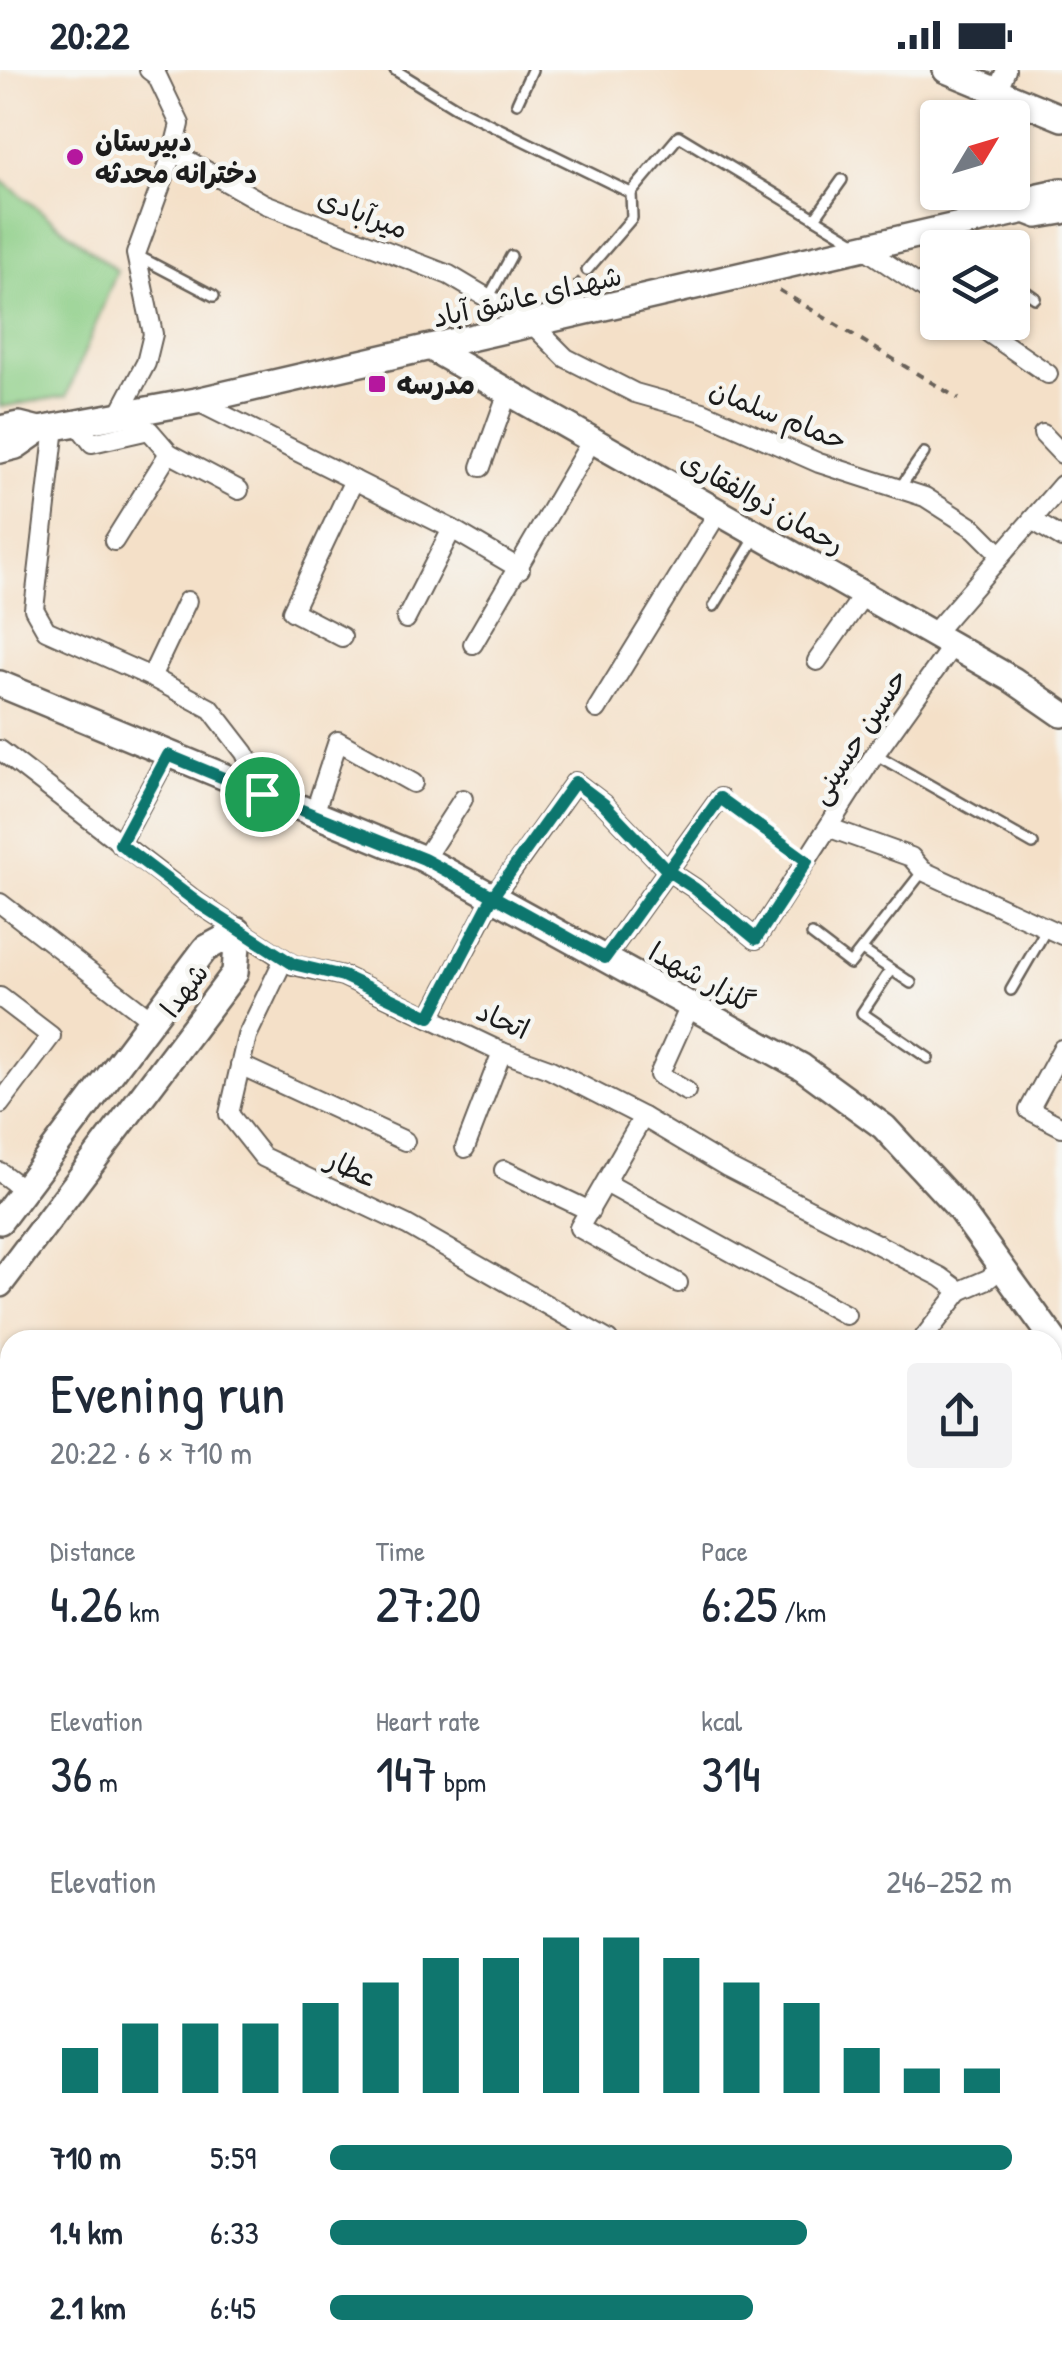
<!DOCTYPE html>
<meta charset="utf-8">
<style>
body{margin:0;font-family:"Patrick Hand","Playpen Sans Arabic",sans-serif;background:#f2f2f3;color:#1f2937;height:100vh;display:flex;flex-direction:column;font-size:38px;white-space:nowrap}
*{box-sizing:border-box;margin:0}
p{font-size:32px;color:#747a83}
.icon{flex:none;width:55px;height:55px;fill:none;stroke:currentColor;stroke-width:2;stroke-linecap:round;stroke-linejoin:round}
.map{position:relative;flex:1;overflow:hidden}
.sheet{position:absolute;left:0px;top:1260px;width:1062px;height:1038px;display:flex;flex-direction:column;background:#fff;border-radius:30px 30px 0 0;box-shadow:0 2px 8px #0004}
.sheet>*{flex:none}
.needle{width:65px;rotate:52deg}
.tools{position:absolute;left:920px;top:30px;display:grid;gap:20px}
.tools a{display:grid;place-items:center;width:110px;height:110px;border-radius:10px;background:#fff;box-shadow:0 2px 8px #0004;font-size:50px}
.pin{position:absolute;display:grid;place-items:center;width:85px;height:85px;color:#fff;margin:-42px;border:5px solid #fff;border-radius:50%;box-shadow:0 2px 10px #0007}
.round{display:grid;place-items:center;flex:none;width:105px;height:105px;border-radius:10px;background:#f2f2f3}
.headline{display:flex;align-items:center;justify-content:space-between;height:170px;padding:0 50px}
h1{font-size:55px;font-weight:600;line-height:75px}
.figures{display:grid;grid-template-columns:repeat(3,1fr);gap:15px;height:170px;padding:10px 50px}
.figures div{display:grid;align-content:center}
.figures b{font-size:50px;font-weight:600}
.figures small{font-size:28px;font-weight:400}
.figures p{font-size:28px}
.chart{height:280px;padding:20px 50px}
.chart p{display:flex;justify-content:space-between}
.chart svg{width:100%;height:180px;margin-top:10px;stroke:#0f766e;stroke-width:6}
ul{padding:0 50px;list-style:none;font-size:32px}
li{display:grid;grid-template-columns:160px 120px 1fr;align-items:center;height:75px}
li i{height:25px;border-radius:12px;background:#0f766e}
.status{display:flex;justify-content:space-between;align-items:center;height:70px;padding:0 50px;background:#fff;direction:ltr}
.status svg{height:28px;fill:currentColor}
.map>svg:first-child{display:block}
.green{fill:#8cce86;stroke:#547551;stroke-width:2.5}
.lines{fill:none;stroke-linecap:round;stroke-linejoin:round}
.lane-casing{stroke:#686158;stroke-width:14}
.street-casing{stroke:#686158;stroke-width:22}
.secondary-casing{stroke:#686158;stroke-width:30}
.path{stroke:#686158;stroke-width:4;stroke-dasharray:8 8;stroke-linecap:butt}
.lane{stroke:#fff;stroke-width:9}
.street{stroke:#fff;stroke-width:18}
.secondary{stroke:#fff;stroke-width:25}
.route-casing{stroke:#fff;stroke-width:20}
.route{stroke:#0f766e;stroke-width:12}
.poi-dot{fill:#b5179e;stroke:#f6f6f2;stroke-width:4}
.labels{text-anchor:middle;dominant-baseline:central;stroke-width:9;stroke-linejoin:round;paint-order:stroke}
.poi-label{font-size:28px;font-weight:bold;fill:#1c1c1c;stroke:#f6f6f2;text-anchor:start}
.street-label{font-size:28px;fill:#1c1c1c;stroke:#f6f6f2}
</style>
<div class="status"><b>20:22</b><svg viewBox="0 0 49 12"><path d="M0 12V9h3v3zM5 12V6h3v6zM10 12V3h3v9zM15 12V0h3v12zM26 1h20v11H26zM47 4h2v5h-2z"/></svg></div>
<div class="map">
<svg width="1062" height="2296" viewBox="0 0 1062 2296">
<rect width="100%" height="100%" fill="#f6f6f2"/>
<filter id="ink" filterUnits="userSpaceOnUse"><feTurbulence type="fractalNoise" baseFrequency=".01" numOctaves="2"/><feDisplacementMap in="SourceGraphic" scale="20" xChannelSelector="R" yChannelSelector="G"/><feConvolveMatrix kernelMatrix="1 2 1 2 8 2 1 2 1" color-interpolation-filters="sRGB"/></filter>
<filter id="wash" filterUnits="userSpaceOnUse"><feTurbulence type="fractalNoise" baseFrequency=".0048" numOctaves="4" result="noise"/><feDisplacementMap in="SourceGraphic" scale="40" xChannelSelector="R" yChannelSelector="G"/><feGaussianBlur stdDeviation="2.25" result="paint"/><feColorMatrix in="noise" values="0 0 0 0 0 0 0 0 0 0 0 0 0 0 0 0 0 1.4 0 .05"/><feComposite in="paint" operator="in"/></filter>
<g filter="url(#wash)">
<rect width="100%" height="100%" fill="#f4e0c8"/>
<g class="green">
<path d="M0,109L117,201L67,326L0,337Z"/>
<path d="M0,1564L10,1569V1886L0,1878Z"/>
</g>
</g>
<g filter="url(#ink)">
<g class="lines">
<g class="lane-casing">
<g id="lane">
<path d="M395,0L455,37L631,123L679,66L858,174"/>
<path d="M517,33L532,0"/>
<path d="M815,148L842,110"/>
<path d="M944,165L962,178"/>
<path d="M138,186L214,226"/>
<path d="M587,200L632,148L631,123"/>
<path d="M1012,212L1035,228"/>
<path d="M488,229L511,186"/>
<path d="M899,419L924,383"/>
<path d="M714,536L757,465"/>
<path d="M875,684L1033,774"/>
<path d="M720,728L807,791"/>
<path d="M812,865L850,894L923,801"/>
<path d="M862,880L911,913"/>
<path d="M890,901L862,943L928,988"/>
<path d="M1011,920L1047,858"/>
</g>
</g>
<g class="street-casing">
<g id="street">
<path d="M998,19L1006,0"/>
<path d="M173,82L265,134L449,205L533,255L566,288L635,323L703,342L819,393L925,427L975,459L1001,485"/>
<path d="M864,178L938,228"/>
<path d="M973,252L1048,304"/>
<path d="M196,331L452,459L520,499"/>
<path d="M119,344L146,293L153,264L136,184L173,82L180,54L157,6L149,0"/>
<path d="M77,354L92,373L149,360L169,383L239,420"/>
<path d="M55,357L34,539L46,560L151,607L211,639L245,683L262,724"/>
<path d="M1043,364L1062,384"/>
<path d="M481,397L508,322"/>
<path d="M1032,450L1062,468"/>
<path d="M114,471L169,383"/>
<path d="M406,549L452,459"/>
<path d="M933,564L1062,415"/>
<path d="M342,567L292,541L354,410"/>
<path d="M473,574L592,370"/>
<path d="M817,591L864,524"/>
<path d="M151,607L187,531"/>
<path d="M597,639L719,441"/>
<path d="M0,680L198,833L293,895L343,906L502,982L549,999L643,1047L727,1097L941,1207L960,1221L988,1209L1003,1197"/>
<path d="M314,744L338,671L413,713"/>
<path d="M830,758L911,787L923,801L1062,865"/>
<path d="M120,774L168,685"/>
<path d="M424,789L463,729"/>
<path d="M0,833L152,950"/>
<path d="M605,888L720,728"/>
<path d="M284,889L247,966L229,1044L263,1087L407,1155L608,1270"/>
<path d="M0,927L51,966L0,1034"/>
<path d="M430,947L493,827L575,712L604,734L668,801L694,818L756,869L875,684L953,575"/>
<path d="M1062,979L1029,1040L1062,1057"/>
<path d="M240,995L405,1071"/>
<path d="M686,1021L659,1005L691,934"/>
<path d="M643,1047L579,1158L678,1213"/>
<path d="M465,1078L502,982"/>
<path d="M504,1100L590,1141"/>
<path d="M0,1102L24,1120"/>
<path d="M606,1113L846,1245"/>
<path d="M922,1270L960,1221"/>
<path d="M1052,1703L1062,1711"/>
<path d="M1052,2025L1062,2010"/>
<path d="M0,2108L10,2116L0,2129"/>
<path d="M339,2288L350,2296"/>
<path d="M582,2288L594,2296"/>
<path d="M780,2288L803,2296"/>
<path d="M892,2296L897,2288"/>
</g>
</g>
<g class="secondary-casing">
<g id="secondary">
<path d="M946,0L1062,48"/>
<path d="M1025,140L1039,126L1062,121"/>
<path d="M431,278L1013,610L1062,644"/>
<path d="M0,359L19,355L39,360L196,331L1025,140L1038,145L1062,141"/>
<path d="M0,380L16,376L39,360"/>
<path d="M0,614L424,789L802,997L884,1057L958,1137L1062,1281"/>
<path d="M0,1151L205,879L238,861L235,903L0,1214"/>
<path d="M0,1895L10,1903"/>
<path d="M0,1941L10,1948"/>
<path d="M190,2296L196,2288"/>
<path d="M233,2296L239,2288"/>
</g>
</g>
<g class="path">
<path d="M779,220L959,329"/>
<path d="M563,225L580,207"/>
<path d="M10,1676L2,1710L10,1734"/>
<path d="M0,1780L10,1790"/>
<path d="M0,1864L10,1871"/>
</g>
<use href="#lane" class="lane"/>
<use href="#street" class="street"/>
<use href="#secondary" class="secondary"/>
</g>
</g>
<g class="lines" filter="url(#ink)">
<g class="route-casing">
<path id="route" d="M262,724L168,685L120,774L198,833L293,894L343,906L430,947L493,826L605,888L720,728L807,791L756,869L694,818L668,801L604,734L575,712L493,826L424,789L262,724"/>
</g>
<use href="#route" class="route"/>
</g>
<g class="poi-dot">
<circle cx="75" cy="87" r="10"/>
<rect x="367" y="304" width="20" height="20" rx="5"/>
</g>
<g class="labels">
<g class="poi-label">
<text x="95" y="71">دبیرستان<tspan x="95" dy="32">دخترانه محدثه</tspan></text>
<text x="397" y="314">مدرسه</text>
</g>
<g class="street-label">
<text transform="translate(363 143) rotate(21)">میرآبادی</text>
<text transform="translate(527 226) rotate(-13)">شهدای عاشق آباد</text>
<text transform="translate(778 344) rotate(22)">حمام سلمان</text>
<text transform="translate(763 432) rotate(29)">رحمان ذوالفقاری</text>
<text transform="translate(858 666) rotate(-57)">حسین حسینی</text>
<text transform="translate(702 907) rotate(29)">گلزار شهدا</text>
<text transform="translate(184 920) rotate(-53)">شهدا</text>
<text transform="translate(503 950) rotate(24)">اتحاد</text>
<text transform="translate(352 1098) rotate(25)">عطار</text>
</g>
</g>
</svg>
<div class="tools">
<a><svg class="needle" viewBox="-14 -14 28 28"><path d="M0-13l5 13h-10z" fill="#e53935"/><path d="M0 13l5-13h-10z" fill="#747a83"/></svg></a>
<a><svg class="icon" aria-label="layers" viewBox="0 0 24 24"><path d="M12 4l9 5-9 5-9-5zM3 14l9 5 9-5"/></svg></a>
</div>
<div class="pin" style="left:262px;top:724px;background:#1e9e55"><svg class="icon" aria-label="arrive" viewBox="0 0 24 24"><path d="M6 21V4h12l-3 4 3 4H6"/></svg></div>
<section class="sheet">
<div class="headline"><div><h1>Evening run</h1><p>20:22 · 6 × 710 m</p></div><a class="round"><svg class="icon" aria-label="share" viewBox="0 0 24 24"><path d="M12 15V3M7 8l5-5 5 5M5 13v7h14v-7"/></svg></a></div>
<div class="figures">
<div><p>Distance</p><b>4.26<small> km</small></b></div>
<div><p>Time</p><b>27:20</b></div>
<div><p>Pace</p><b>6:25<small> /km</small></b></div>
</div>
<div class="figures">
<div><p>Elevation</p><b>36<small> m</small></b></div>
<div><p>Heart rate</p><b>147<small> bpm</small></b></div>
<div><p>kcal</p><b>314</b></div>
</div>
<div class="chart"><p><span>Elevation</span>246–252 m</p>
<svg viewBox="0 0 160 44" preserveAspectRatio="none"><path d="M5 44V33M15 44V27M25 44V27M35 44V27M45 44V22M55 44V17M65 44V11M75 44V11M85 44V6M95 44V6M105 44V11M115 44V17M125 44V22M135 44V33M145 44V38M155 44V38"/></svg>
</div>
<ul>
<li><b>710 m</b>5:59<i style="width:100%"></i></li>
<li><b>1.4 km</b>6:33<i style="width:70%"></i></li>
<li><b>2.1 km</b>6:45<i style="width:62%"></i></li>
</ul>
</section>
</div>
